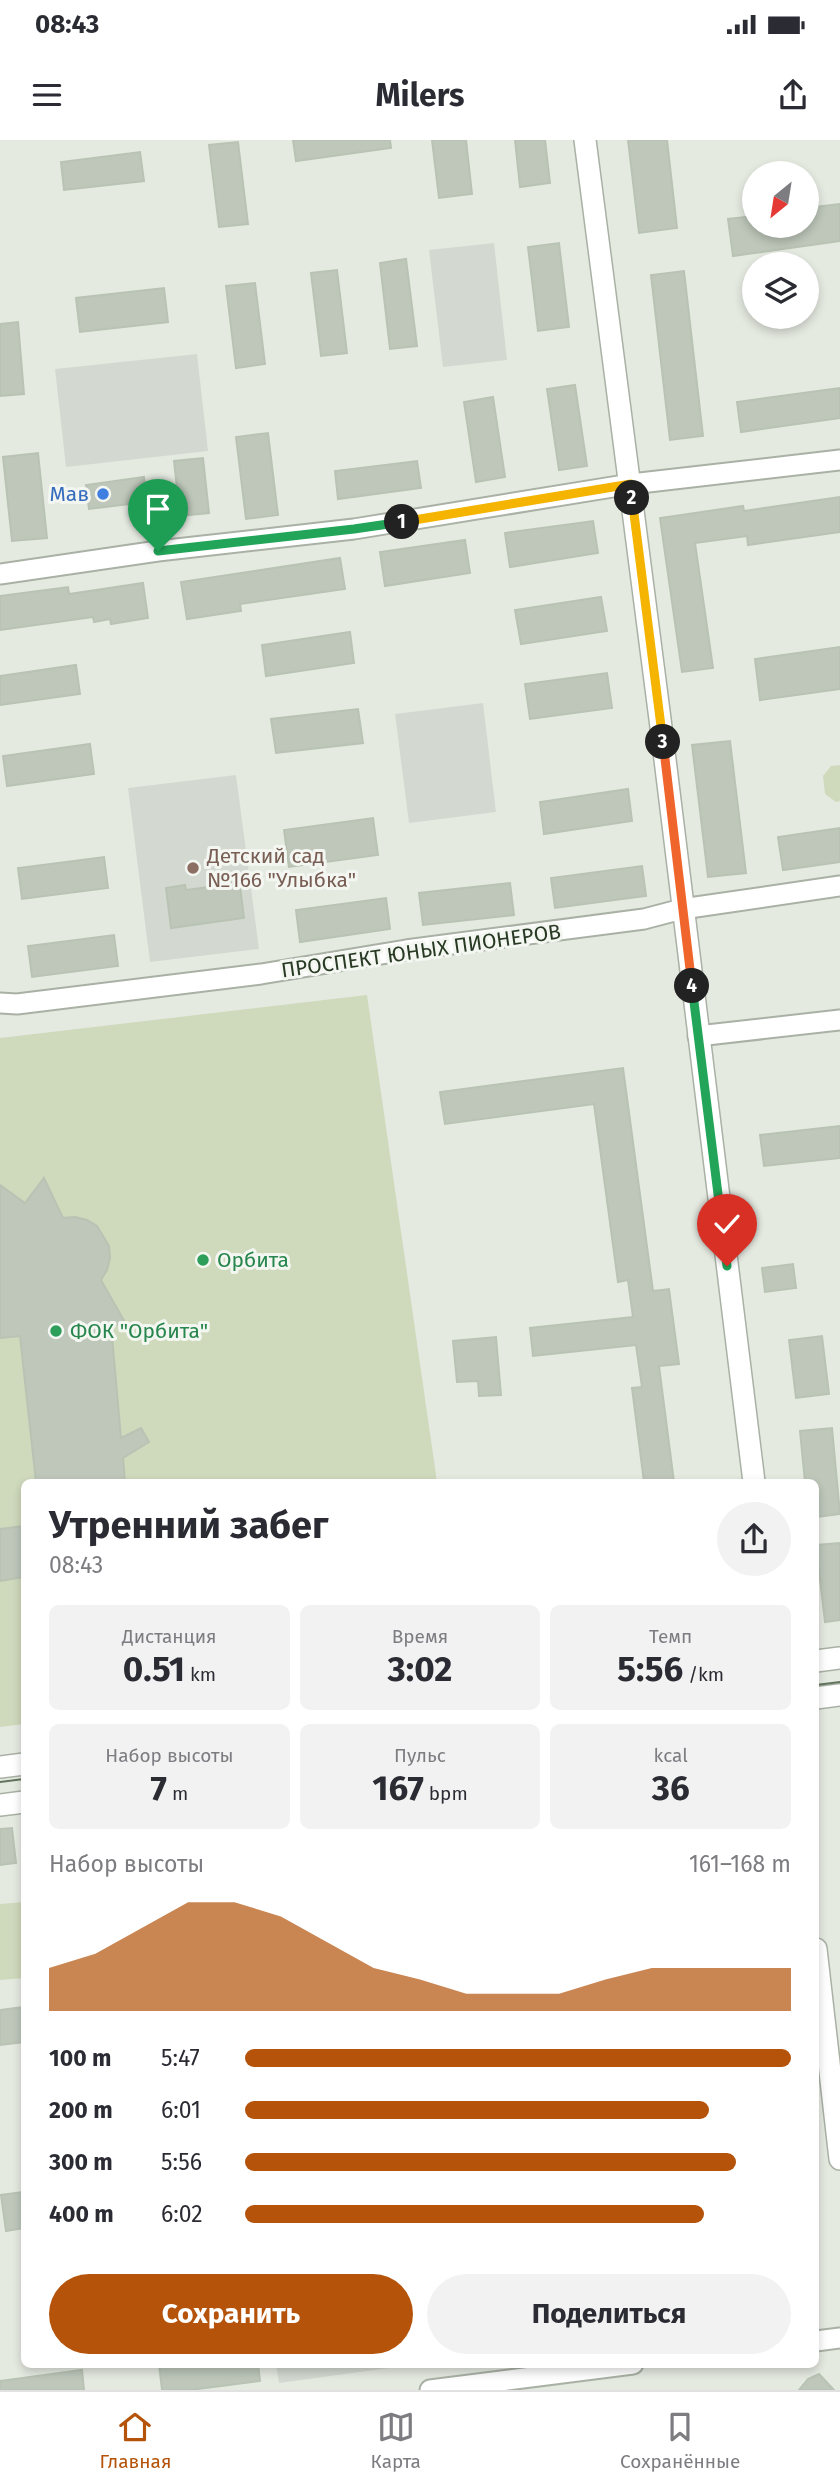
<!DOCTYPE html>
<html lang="ru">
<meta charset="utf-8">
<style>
body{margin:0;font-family:"Fira Sans",sans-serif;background:#f2f2f3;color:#2b2b33;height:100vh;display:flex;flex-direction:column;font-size:26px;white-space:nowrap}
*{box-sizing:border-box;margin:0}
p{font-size:23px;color:#7c7c81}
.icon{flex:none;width:38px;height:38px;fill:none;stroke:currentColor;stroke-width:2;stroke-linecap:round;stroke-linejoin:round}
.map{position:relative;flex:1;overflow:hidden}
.sheet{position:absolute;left:21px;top:1339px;width:798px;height:889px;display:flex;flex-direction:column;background:#fff;border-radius:10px;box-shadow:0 4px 10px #0003}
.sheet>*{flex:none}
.needle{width:46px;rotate:210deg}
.tools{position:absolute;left:742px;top:21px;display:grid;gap:14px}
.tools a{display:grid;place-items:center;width:77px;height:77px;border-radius:50%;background:#fff;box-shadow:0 4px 10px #0003;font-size:35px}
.pin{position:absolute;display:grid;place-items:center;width:60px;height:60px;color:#fff;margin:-72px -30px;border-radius:50% 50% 50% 0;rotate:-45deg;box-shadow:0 0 7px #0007}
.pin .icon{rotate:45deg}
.km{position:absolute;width:35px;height:35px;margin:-18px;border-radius:50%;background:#222;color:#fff;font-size:19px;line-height:35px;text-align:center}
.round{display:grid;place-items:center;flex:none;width:74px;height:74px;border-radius:37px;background:#f2f2f3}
.headline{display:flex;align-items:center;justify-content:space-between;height:119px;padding:0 28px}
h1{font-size:38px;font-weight:700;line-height:52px}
.stats{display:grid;grid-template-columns:repeat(3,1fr);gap:10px;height:119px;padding:7px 28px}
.stats div{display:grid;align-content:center;border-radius:10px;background:#f2f2f3;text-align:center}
.stats b{font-size:35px;font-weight:700}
.stats small{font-size:19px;font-weight:400}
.stats p{font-size:19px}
.chart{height:196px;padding:14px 28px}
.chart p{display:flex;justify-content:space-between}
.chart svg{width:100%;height:126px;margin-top:7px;fill:#b45309;opacity:.7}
.button{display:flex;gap:14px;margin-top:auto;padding:14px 28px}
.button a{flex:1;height:80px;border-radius:42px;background:#b45309;color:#fff;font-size:28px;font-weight:700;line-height:80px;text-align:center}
.button a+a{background:#f2f2f3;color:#2b2b33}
ul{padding:0 28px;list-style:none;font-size:23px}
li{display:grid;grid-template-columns:112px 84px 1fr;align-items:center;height:52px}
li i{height:18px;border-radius:9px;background:#b45309}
.status{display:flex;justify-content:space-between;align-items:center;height:49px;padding:0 35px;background:#fff;direction:ltr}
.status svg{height:19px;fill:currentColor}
header{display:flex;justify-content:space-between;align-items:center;height:91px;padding:0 28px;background:#fff;font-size:32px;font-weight:700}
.tab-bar{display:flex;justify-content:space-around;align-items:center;height:98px;border-top:2px solid #e1e1e2;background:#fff;font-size:19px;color:#7c7c81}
.tab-bar a{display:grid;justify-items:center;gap:4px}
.tab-bar .current{color:#b45309}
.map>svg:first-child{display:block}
.built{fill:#d3d9d0}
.green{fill:#cfd9bc}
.building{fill:#bec7ba;stroke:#b9c3b4;stroke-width:2}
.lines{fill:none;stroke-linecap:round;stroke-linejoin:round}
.minor-casing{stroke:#a9b1a5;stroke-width:23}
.tertiary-casing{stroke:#a9b1a5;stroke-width:24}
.minor{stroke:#fff;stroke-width:19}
.tertiary{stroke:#fff;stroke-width:21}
.tram{stroke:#63745e;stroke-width:2}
.split-1-casing{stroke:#fff;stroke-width:14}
.split-2-casing{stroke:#fff;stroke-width:14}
.split-3-casing{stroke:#fff;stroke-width:14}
.split-4-casing{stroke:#fff;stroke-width:14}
.split-5-casing{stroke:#fff;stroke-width:14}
.split-1{stroke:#22a559;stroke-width:9}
.split-2{stroke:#f5b400;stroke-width:9}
.split-3{stroke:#f5b400;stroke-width:9}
.split-4{stroke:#f0652b;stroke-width:9}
.split-5{stroke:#22a559;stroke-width:9}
.shop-dot{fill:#3f7fe0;stroke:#f4f7f1;stroke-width:2.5}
.education-dot{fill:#8d6e63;stroke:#f4f7f1;stroke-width:2.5}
.leisure-dot{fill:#2e9e5b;stroke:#f4f7f1;stroke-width:2.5}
.labels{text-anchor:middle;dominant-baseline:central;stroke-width:6;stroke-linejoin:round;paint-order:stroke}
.shop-label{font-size:21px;fill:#366cbe;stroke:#f4f7f1;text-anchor:end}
.education-label{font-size:21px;fill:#785e54;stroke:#f4f7f1;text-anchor:start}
.street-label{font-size:21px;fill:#283924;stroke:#f4f7f1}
.leisure-label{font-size:21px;fill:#27864d;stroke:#f4f7f1;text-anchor:start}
</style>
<div class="status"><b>08:43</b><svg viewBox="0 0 49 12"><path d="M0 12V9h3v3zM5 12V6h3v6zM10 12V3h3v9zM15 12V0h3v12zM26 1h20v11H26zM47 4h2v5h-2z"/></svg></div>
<header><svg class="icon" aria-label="menu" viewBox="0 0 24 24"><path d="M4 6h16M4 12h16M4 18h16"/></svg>Milers<svg class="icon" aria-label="share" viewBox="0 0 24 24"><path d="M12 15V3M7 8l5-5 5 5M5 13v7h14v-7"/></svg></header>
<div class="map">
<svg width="840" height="2250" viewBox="0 0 840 2250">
<rect width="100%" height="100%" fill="#e5eae1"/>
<g class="built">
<path d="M494,103L507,220L443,227L429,110Z"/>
<path d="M197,214L208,311L66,327L55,229Z"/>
<path d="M483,563L496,672L409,683L395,574Z"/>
<path d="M236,635L259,809L150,822L128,648Z"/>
<path d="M276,2224H418L279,2243Z"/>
</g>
<g class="green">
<path d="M840,625V661L836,662L825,654L823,636L831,626Z"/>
<path d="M367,855L437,1342H24V1584L0,1587V898Z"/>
<path d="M24,1762V1838L0,1840V1764Z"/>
</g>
<g class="building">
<path d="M293,0H390L391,8L296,21Z"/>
<path d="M432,0H466L472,54L439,58Z"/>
<path d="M515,0H545L550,43L520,47Z"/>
<path d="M628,0H667L677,88L639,93Z"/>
<path d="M238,2L248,84L219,87L209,5Z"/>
<path d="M140,12L144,41L64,50L61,22Z"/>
<path d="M840,64V101L733,116L728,79L754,76V86H807V68Z"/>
<path d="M559,103L569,187L538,191L528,107Z"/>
<path d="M406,119L417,206L390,209L380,123Z"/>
<path d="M337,130L347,213L321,216L311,133Z"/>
<path d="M684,131L703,296L670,300L651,135Z"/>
<path d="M255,143L265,224L236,228L226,146Z"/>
<path d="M164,148L168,182L80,192L76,158Z"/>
<path d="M18,182L24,254L0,256V184Z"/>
<path d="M575,245L587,326L559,330L547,249Z"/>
<path d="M840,248V278L741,292L737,262Z"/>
<path d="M493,257L505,337L476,342L464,262Z"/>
<path d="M268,293L278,375L246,379L236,297Z"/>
<path d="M38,313L47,398L12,401L3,317Z"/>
<path d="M203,318L209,373L180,376L174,321Z"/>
<path d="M417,321L421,348L338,359L335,331Z"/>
<path d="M144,337L147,362L89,369L86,345Z"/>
<path d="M840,357V392L748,405L747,396L695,403L713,528L682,532L660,378L743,366L744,371Z"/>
<path d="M593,381L598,413L510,427L505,393Z"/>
<path d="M465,400L470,433L385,446L380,412Z"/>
<path d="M340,418L345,449L240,464L241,471L187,479L181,442Z"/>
<path d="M143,443L148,478L111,484L110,479L94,482L93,477L0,490V456L68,447L69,454Z"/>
<path d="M601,457L607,491L521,504L515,470Z"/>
<path d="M350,492L354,523L266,536L262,505Z"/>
<path d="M840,507V549L760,560L755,519Z"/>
<path d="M76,525L80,554L0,565V536Z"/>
<path d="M607,533L612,568L530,579L525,544Z"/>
<path d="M358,569L363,603L276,613L271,579Z"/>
<path d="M730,601L746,733L708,737L692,605Z"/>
<path d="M90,604L94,634L7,646L3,616Z"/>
<path d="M628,649L632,681L544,694L540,662Z"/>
<path d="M373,678L378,715L289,727L284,690Z"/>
<path d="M840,688V722L783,730L778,697Z"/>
<path d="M104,717L108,748L22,759L18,728Z"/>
<path d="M642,726L646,756L555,768L551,738Z"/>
<path d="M239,738L244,778L171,788L166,748L185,745L186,750L217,746V741Z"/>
<path d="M510,743L514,775L423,785L419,753Z"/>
<path d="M386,758L390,789L300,802L296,770Z"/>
<path d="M114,795L118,826L32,837L28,806Z"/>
<path d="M623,928L653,1151L669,1149L679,1224L659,1226L674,1342H644L632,1248L642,1247L636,1205L533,1216L530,1188L633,1177L628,1140L618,1142L594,964L445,984L440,952Z"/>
<path d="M840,986V1018L764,1026L760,995Z"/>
<path d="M44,1038L63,1078L75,1077L87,1080L97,1086L109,1106L110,1118L107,1130L101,1140L126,1184L111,1185L121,1298L141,1288L149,1302L123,1318L125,1342H36L20,1196L0,1198V1045L25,1063Z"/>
<path d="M793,1124L796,1148L765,1152L762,1128Z"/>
<path d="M822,1196L829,1254L796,1258L789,1200Z"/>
<path d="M496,1197L501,1255L479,1256L478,1241L457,1242L453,1201Z"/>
<path d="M832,1288L840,1374L816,1377V1342H805L800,1291Z"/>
<path d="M24,1386V1437L0,1441V1389Z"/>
<path d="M840,1403V1480L825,1482L816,1405Z"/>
<path d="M12,1688L16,1723L0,1725V1689Z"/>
<path d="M24,1867V1902L0,1905V1870Z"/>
<path d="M24,2052V2088L6,2091L1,2055Z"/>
<path d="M159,2224H258L260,2241L190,2250H162Z"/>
<path d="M82,2230L84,2250H0V2241Z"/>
<path d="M819,2234L834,2250H799L808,2239Z"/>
</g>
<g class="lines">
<g class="minor-casing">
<g id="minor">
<path d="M0,434L158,411L354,389L631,344L840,320"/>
<path d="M0,863L17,864L261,834L406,810L644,779L682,769L840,746"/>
<path d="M698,896L840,880"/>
<path d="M816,2201L840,2198"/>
<path d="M430,2250L633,2224"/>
</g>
</g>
<g class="tertiary-casing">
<g id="tertiary">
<path d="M585,0L660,579L754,1342"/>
<path d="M816,1521L840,1518"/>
<path d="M816,1558L840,1555"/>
<path d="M0,1627L24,1624"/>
<path d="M0,1665L24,1662"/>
<path d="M816,1809L840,2019"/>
</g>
</g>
<use href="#minor" class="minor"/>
<use href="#tertiary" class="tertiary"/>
<g class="tram">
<path d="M816,1545L840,1542"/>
<path d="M0,1642L24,1639"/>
</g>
</g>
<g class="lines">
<g class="split-1-casing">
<path id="split-1" d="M158,411L354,389L402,382"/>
</g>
<g class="split-2-casing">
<path id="split-2" d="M402,382L631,344L632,358"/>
</g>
<g class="split-3-casing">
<path id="split-3" d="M632,358L663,602"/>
</g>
<g class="split-4-casing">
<path id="split-4" d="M663,602L692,846"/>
</g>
<g class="split-5-casing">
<path id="split-5" d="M692,846L727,1126"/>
</g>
<use href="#split-1" class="split-1"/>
<use href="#split-2" class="split-2"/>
<use href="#split-3" class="split-3"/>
<use href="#split-4" class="split-4"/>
<use href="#split-5" class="split-5"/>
</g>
<circle class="shop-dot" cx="103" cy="354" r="7"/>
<circle class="education-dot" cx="193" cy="728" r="7"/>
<g class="leisure-dot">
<circle cx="203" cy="1120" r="7"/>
<circle cx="56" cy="1191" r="7"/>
</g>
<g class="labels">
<g class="shop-label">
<text x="89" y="354">Мав</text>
</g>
<g class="education-label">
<text x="207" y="716">Детский сад<tspan x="207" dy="24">№166 "Улыбка"</tspan></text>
</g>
<g class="street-label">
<text transform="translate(421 811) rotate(-8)">ПРОСПЕКТ ЮНЫХ ПИОНЕРОВ</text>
</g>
<g class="leisure-label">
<text x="217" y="1120">Орбита</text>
<text x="70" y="1191">ФОК "Орбита"</text>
</g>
</g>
</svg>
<div class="tools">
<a><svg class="needle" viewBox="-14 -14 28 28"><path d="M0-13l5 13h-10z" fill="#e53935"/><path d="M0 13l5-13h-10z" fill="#7c7c81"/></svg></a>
<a><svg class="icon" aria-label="layers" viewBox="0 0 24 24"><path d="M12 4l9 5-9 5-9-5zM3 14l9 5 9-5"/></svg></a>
</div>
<div class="pin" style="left:158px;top:411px;background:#1e9e55"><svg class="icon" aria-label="arrive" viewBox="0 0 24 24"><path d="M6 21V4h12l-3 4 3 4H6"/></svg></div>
<div class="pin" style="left:727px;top:1126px;background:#d93025"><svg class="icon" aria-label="check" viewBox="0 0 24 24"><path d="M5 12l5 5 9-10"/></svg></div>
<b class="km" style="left:402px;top:382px">1</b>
<b class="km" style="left:632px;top:358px">2</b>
<b class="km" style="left:663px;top:602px">3</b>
<b class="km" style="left:692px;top:846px">4</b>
<section class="sheet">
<div class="headline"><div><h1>Утренний забег</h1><p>08:43</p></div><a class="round"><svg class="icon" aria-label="share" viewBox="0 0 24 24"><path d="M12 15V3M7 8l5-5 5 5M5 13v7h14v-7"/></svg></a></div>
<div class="stats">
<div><p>Дистанция</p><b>0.51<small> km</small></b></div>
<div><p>Время</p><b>3:02</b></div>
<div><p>Темп</p><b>5:56<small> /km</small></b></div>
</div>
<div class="stats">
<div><p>Набор высоты</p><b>7<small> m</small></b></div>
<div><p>Пульс</p><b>167<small> bpm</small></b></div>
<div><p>kcal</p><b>36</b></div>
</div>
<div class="chart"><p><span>Набор высоты</span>161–168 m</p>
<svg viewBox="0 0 160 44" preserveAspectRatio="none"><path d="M0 44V29L10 24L20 15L30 6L40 6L50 11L60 20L70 29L80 33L90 38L100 38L110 38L120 33L130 29L140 29L150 29L160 29V44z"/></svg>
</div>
<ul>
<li><b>100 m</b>5:47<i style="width:100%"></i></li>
<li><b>200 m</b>6:01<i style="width:85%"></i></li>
<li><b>300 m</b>5:56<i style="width:90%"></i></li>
<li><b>400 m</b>6:02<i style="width:84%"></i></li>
</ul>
<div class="button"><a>Сохранить</a><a>Поделиться</a></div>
</section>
</div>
<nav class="tab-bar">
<a class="current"><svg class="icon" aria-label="home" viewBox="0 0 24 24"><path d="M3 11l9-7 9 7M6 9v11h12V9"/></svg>Главная</a>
<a><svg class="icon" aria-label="map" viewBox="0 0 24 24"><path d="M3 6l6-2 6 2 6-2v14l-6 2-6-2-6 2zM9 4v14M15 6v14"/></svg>Карта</a>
<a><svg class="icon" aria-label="saved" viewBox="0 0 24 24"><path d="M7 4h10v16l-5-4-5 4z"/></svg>Сохранённые</a>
</nav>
